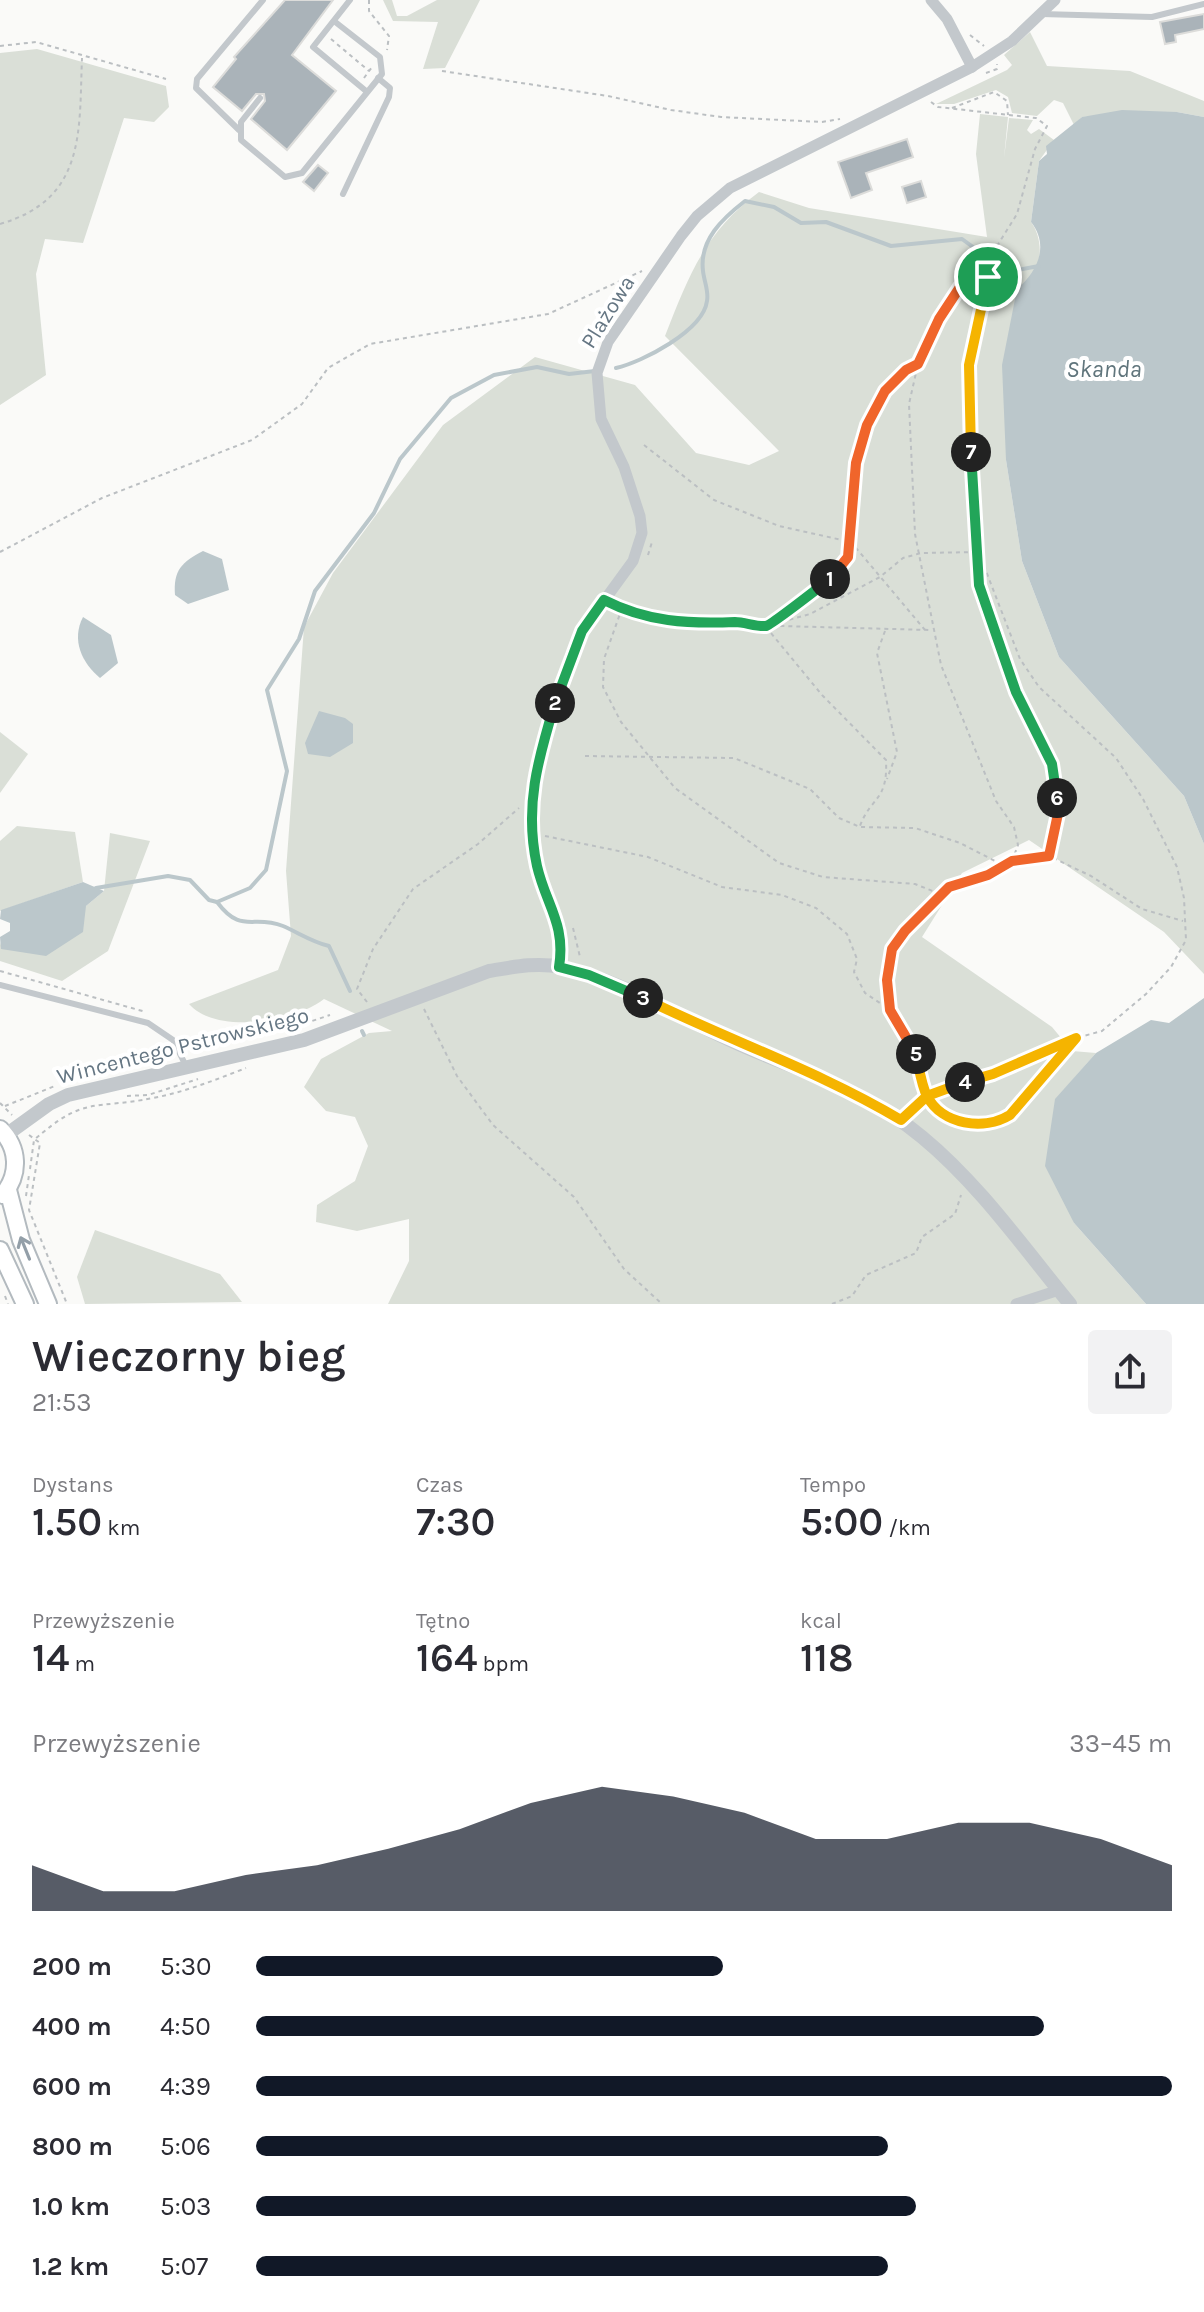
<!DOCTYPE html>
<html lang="pl">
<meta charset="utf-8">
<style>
body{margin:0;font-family:Karla,sans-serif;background:#f2f2f3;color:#2b2b33;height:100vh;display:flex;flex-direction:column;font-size:30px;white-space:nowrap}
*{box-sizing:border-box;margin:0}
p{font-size:26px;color:#7c7c81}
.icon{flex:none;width:44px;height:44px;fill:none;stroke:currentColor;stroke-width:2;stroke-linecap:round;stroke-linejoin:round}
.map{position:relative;height:1304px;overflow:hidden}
.sheet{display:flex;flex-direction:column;background:#fff;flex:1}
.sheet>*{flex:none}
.pin{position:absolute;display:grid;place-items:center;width:68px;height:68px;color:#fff;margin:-34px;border:4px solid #fff;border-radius:50%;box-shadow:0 2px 8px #0007}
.km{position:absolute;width:40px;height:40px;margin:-20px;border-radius:50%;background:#222;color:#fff;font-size:22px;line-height:40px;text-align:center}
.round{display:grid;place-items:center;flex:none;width:84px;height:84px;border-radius:8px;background:#f2f2f3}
.summary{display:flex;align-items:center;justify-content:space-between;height:136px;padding:0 32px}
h1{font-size:44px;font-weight:600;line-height:60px}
.figures{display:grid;grid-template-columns:repeat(3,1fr);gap:12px;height:136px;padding:8px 32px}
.figures div{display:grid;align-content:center}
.figures b{font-size:40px;font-weight:600}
.figures small{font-size:22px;font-weight:400}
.figures p{font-size:22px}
.chart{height:224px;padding:16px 32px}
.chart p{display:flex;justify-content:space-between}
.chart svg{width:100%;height:144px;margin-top:8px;fill:#111827;opacity:.7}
ul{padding:0 32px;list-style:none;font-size:26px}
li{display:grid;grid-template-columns:128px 96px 1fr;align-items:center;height:60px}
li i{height:20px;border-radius:10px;background:#111827}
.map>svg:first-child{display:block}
.green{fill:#dadfd7}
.water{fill:#bbc7cb}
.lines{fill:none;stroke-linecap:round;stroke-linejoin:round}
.stream{stroke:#bbc7cb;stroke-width:4}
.building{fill:#aab3b9;stroke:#dcdcda;stroke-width:2}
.secondary-casing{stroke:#b3babf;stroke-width:20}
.path{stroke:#bbbfc2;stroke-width:2;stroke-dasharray:4 4;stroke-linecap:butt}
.service{stroke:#c3c8cc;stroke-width:6}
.minor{stroke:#c3c8cc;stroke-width:11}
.tertiary{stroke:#c3c8cc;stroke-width:14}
.secondary{stroke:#fff;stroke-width:16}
.oneway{stroke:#939fa8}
.split-1-casing{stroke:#fff;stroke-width:16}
.split-2-casing{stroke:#fff;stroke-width:16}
.split-3-casing{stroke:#fff;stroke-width:16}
.split-4-casing{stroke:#fff;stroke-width:16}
.split-5-casing{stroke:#fff;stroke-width:16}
.split-6-casing{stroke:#fff;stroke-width:16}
.split-7-casing{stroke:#fff;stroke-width:16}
.split-8-casing{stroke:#fff;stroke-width:16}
.split-1{stroke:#f0652b;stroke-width:10}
.split-2{stroke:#22a559;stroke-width:10}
.split-3{stroke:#22a559;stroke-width:10}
.split-4{stroke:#f5b400;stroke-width:10}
.split-5{stroke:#f5b400;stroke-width:10}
.split-6{stroke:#f0652b;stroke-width:10}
.split-7{stroke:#22a559;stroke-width:10}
.split-8{stroke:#f5b400;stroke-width:10}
.labels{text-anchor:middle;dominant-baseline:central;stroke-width:8;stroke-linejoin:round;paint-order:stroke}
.street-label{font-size:22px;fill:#657683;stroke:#fff}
.water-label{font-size:24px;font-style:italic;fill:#60757c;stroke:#fff}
</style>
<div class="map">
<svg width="1204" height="1304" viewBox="0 0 1204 1304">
<rect width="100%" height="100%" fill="#fafaf8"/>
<g class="green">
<path d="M383,0H392L397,16H407L437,0H480L445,68L423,69L438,22L393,21Z"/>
<path d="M1030,32L1047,66L1130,71L1204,101V117L1177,112L1082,117L1074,125L1063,103L1054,100L1037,116L1012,113L1008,97L996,90L954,104H936L1007,70L1012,65L1004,55Z"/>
<path d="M37,49L166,86L169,107L154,122L124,118L83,243L45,239L36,274L46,375L0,405V53Z"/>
<path d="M980,114L1008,117L1004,158L1009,118L1033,120L1027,130L1031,134L1039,129L1054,140L1039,161L1031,222C1045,241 1043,275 1020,286L1006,460L1022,561L1059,657L1184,796L1204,844V974L1164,932L1029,840L962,873L922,937L1052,1027L1072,1051L1096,1053L1055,1100L1074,1223L1146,1304H388L409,1261V1219L357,1231L316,1222L317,1205L355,1181L368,1146L355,1117L326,1111L304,1087L321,1059L369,1033L392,1031L324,999C295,1022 216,1035 189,1004L278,970L291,936L286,871L304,627L333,573L443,425L535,357L635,385L696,453L749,465L779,451L665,336C689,275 705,232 759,192L809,208L987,237L976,154Z"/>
<path d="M0,732L28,754L0,793Z"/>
<path d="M17,826L75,832L83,882L0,911V841Z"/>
<path d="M110,833L150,841L108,951L62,981L0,961V942L2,949L86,906L104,891Z"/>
<path d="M95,1230L220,1274L242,1302L85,1304L77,1277Z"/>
</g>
<g class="water">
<path d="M1122,110L1177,112L1204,117V844L1184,796L1059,657L1022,561L1006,460L1002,365L1017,289C1037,272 1050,246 1031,222L1039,161L1047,154L1046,146L1082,117Z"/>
<path d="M203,551L222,559L229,590L188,604L175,595C173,570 182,562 203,551Z"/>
<path d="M83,617L111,635L118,663L100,678C82,663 71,640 83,617Z"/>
<path d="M319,711L345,718L353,724V743L330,757L308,754L305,743Z"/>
<path d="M83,882L104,891L86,906L83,932L46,956L1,949L0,937L10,931V923L0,919L1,910Z"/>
<path d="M1204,998V1304H1146L1074,1223L1045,1166L1055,1099L1096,1053L1151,1020L1169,1023Z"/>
</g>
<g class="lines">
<g class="stream">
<path d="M997,264L1012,271L1039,266"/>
<path d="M616,368C642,362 703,331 707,301C709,291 704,281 703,271C699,240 723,218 745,201L774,207L801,223L826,222L891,246L962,239L988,258"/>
<path d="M96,888L168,876L190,880L209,900L217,902L250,888L266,870L287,771L267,690L299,639L315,591L374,513L400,459L451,398L494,375L537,367L569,374L595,371"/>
<path d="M217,902C242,935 252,914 283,926C299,933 312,942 329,946L350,991"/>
<path d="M362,1031L364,1035"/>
</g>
</g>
<g class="building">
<path d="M285,0H333L292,55L336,91L287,150L251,119L265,101L264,94H256L242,111L213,87L236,59L234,57Z"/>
<path d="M1204,14V29L1175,35L1176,42L1165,44L1160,22Z"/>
<path d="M907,139L913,157L866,173L872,190L851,198L838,162Z"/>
<path d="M318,165L328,173L314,191L303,182Z"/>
<path d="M921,181L926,197L907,203L902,187Z"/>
</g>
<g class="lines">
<g class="secondary-casing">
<g id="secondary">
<path d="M0,1129C19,1148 20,1174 3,1195"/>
<path d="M8,1190L21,1240L48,1304"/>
<path d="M0,1250L25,1304"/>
</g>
</g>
<g class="path">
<path d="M369,0V11L389,36L387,50"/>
<path d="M970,35L984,46"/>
<path d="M331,39L369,71"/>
<path d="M0,46L36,42L166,79"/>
<path d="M442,71L608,96L671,110L721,117L822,122L840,119"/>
<path d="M986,73L997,69V64"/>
<path d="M364,78L372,67"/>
<path d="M931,102L938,107L1036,118L1047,126L1035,149L1017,214L997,246L969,365V431L979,553L1020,659L1039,687L1116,758L1143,799L1177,867L1184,898L1186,940L1171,967L1146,994L1102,1031L1076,1038L1010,1115L999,1122L984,1124L943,1116L927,1096L914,1046L890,1010L887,980L892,949L905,931L949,887L988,875L1012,861L1018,845L1014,827L996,801L941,665L915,534L909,404L918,364L939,319L960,287L988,277"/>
<path d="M952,108L994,92L1007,101L1008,115"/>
<path d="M0,224C86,199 79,132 82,58"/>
<path d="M644,445L714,500L779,526L851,542L925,630"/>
<path d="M0,552L102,498L252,440L302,404L328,368L370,344L548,314L642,271"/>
<path d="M979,554C979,608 1005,671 1029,720C1036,734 1047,748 1052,764C1063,794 1055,825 1049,855"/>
<path d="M648,555L652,542"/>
<path d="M615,606L669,623L930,630"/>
<path d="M622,608L604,659L603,687L621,722L675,788L779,863L823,877L915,884L940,894"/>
<path d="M774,624L810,614L880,577L903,558L921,553L977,552"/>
<path d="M766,626C778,621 780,615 789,607C808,590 833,583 846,560C862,532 851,493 856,462C862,427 882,382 916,366"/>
<path d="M766,627L822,695L886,760C888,802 871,796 860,826"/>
<path d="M885,631L877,653L897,752L887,779"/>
<path d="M585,756L734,758L810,789L839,818L860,827L915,828L960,843L999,863L1008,862"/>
<path d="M545,836L648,857L722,887L782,895L816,908L847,934L857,959L854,972L865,993L889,1009"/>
<path d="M1014,861L1049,856L1091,876L1142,909L1183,921"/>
<path d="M573,928L580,957"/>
<path d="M0,971L146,1012"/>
<path d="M367,1002L357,989L373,949L413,889L478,844L519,808"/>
<path d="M424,1009L457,1076L493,1125L574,1197L624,1269L662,1304"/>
<path d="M282,1031L330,1015"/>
<path d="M76,1078L144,1063"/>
<path d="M127,1096L148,1095L198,1079"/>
<path d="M0,1103L12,1115"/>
<path d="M5,1106L55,1086"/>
<path d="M911,1111L927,1096L993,1074L1075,1038"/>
<path d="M29,1135L40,1143L29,1210L67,1304"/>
<path d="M30,1169L34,1140C85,1095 94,1110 153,1098C185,1092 215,1080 246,1068"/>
<path d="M26,1196L29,1175"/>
<path d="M5,1296L8,1304"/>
<path d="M832,1304L852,1296L866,1275L916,1253L922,1237L955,1214L961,1195"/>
</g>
<g class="service">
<path d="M350,0L313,47L366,91"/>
<path d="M1041,14L1152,17L1204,4"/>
<path d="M260,98L241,122V140L285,177L302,173L382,74L380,57L334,21"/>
<path d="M239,130L196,88L197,79L263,0"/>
<path d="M343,194L389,97L390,88L378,78"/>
<path d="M0,985L148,1023L173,1040L186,1066"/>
</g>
<g class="minor">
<path d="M931,0L947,19L972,67"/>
<path d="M559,967L560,926L538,870L531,835L534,775L570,656L582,631L633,561L642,533L640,516L624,467L601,419L597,373L608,342L681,236L697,216L730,188L972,67L1012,41L1055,0"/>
<path d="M1016,1304L1059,1290"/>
</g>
<path class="tertiary" d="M6,1135L49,1104L68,1095L304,1040L489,971C513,967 537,962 561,967C624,981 680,1018 739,1044C802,1072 868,1091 922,1137C979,1184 1023,1247 1070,1304"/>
<use href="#secondary" class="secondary"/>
</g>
<defs><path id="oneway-shaft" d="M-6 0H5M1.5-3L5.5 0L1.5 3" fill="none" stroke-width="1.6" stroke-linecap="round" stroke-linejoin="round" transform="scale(2)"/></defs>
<use class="oneway" href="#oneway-shaft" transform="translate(25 1248) rotate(-112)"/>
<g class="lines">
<g class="split-1-casing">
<path id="split-1" d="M830,579L848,557L856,463L867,425L885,391L906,370L918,364L939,319L960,287L988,277"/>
</g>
<g class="split-2-casing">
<path id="split-2" d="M555,703L582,631L604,600C647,622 688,624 735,622C745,622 756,627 766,626C771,625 821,586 830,579"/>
</g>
<g class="split-3-casing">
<path id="split-3" d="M555,703C538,759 524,807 537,866C546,905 566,924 559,967L589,975L643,998"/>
</g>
<g class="split-4-casing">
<path id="split-4" d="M643,998C728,1040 819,1071 901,1120L927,1096L965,1082"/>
</g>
<g class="split-5-casing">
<path id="split-5" d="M916,1054C919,1067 921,1084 927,1096C942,1125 984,1131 1010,1115L1076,1038L993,1074L965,1082"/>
</g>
<g class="split-6-casing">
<path id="split-6" d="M916,1054L890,1010L887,980L892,949L905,931L949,887L988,875L1012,861L1049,856L1059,809L1057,798"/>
</g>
<g class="split-7-casing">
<path id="split-7" d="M971,452L979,585L1016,692L1052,764L1057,798"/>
</g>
<g class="split-8-casing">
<path id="split-8" d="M971,452L969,365L988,277"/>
</g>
<use href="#split-1" class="split-1"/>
<use href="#split-2" class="split-2"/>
<use href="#split-3" class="split-3"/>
<use href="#split-4" class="split-4"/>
<use href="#split-5" class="split-5"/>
<use href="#split-6" class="split-6"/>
<use href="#split-7" class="split-7"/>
<use href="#split-8" class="split-8"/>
</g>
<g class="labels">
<g class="street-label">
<text transform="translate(608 312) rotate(-58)">Plażowa</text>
<text transform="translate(183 1046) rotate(-14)">Wincentego Pstrowskiego</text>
</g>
<g class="water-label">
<text x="1104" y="369">Skanda</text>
</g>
</g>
</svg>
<div class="pin" style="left:988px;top:277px;background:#1e9e55"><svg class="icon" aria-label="arrive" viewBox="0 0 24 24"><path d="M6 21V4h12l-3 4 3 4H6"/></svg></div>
<b class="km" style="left:830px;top:579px">1</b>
<b class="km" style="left:555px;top:703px">2</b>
<b class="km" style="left:643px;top:998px">3</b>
<b class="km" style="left:965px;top:1082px">4</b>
<b class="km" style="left:916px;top:1054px">5</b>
<b class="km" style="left:1057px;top:798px">6</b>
<b class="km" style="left:971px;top:452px">7</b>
</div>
<section class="sheet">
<div class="summary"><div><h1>Wieczorny bieg</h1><p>21:53</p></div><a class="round"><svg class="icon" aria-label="share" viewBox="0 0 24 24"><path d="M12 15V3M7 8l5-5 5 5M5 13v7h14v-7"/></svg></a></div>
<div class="figures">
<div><p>Dystans</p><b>1.50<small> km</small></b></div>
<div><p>Czas</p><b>7:30</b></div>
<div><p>Tempo</p><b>5:00<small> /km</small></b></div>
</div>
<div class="figures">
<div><p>Przewyższenie</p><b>14<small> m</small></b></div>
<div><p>Tętno</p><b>164<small> bpm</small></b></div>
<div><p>kcal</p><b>118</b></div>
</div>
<div class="chart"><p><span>Przewyższenie</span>33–45 m</p>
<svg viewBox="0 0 160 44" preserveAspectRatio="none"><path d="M0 44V30L10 38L20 38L30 33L40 30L50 25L60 19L70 11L80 6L90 9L100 14L110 22L120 22L130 17L140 17L150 22L160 30V44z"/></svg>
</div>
<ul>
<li><b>200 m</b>5:30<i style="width:51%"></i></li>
<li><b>400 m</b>4:50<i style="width:86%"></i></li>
<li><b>600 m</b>4:39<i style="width:100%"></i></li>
<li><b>800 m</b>5:06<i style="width:69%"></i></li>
<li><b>1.0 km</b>5:03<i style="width:72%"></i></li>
<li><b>1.2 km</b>5:07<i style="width:69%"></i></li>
</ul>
</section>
